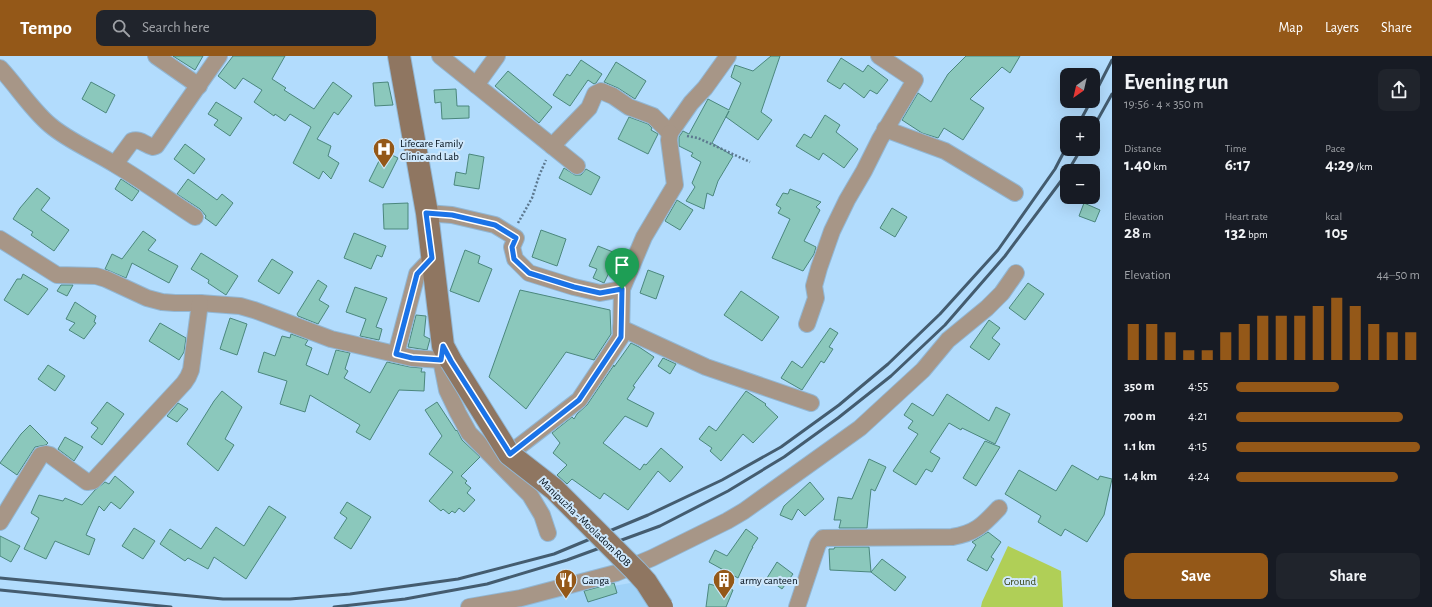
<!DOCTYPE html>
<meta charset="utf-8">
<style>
body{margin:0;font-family:"Alegreya Sans",sans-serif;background:#20242c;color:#f1f3f6;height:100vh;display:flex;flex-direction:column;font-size:15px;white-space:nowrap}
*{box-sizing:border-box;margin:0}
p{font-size:13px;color:#9ea1a6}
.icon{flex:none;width:22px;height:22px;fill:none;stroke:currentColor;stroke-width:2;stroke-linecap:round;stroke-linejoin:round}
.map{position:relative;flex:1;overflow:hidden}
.details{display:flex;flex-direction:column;background:#171b24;width:320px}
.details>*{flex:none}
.needle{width:26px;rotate:214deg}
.fabs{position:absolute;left:1060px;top:12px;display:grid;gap:8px}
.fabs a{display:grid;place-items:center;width:40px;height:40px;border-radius:8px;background:#171b24;box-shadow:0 4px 16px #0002;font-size:20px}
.pin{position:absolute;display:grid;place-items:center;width:34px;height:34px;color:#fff;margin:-41px -17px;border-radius:50% 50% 50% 0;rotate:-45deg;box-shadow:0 0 4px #0007}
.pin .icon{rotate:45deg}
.round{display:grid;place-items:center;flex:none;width:42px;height:42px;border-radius:8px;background:#20242c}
.summary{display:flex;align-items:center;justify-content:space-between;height:68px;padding:0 12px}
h1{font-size:22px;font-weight:700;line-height:30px}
.stats{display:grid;grid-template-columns:repeat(3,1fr);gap:6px;height:68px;padding:4px 12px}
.stats div{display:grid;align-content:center}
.stats b{font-size:17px;font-weight:700}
.stats small{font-size:11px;font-weight:400}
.stats p{font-size:11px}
.chart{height:112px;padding:8px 12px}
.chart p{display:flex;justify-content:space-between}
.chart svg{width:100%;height:72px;margin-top:4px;stroke:#945818;stroke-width:6}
.cta{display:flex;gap:8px;margin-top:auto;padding:8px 12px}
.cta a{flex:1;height:46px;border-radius:8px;background:#945818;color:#fff;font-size:16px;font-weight:700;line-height:46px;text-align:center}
.cta a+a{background:#20242c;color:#f1f3f6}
ul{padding:0 12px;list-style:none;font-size:13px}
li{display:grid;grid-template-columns:64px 48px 1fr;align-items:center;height:30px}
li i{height:10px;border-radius:5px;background:#945818}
header{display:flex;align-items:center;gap:24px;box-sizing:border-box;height:56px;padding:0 20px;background:#945818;color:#fff}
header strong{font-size:19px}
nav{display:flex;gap:22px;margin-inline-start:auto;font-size:14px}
.search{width:280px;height:36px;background:#20242c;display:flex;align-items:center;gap:10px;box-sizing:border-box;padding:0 14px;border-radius:8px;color:#9ea1a6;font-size:15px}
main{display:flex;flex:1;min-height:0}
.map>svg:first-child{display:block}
.built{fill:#a0d2f8}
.green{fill:#b0cf57}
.building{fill:#8bc8bc;stroke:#4b877d}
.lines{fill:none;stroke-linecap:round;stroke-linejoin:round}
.street-casing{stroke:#92b7d4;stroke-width:18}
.secondary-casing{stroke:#92b7d4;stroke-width:24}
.path{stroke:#5c788f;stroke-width:2.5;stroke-dasharray:2 2;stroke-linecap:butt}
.street{stroke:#a79687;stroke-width:16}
.secondary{stroke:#8f7661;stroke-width:22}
.rail{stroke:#445c6f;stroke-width:3}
.secondary-bridge-casing{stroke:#92b7d4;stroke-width:24;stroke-linecap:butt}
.secondary-bridge{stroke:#8f7661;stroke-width:22}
.route-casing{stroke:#fff;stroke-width:8}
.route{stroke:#1a73e8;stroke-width:5}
.labels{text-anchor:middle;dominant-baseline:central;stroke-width:4;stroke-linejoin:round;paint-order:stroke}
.poi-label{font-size:11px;fill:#020f1a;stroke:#cee7fb;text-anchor:start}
.street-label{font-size:11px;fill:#020f1a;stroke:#cee7fb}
.park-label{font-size:11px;fill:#333f0a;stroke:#cee7fb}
</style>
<header>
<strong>Tempo</strong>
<div class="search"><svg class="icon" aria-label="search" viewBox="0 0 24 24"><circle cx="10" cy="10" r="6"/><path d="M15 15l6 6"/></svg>Search here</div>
<nav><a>Map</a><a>Layers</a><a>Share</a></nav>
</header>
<main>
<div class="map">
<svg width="1112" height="551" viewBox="0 0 1112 551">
<rect width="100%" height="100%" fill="#b2dcfd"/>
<path class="built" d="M636,526L648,551H495Z"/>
<path class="green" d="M1008,490L1061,515L1063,551H981L982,546Z"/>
<g class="building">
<path d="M173,0H203L195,14Z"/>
<path d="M233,0H285L272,23L286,32L284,34L314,53L333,26L352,40L338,59L334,56L317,83L331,90L328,100L339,107L331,123L323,115L319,123L293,107L311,71L290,58L285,65L275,58L274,60L254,46L262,34L243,22L235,33L218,20Z"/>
<path d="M771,0H780L761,56L772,64L758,84L726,61L729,55L712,87L733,100L718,125L713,140L707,137L704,153L686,145L695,131L692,127L701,106L691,100L693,97L679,90V81L683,75L689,78L708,43L729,54L741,27L731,21L735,9L753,15Z"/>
<path d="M966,0H1020L1010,17L1002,11L970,43L984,52L963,84L944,72L938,82L922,77L902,64L918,37L931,46L948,18Z"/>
<path d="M841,2L863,16L868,9L888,24L877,38L870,34L864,42L844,27L840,33L827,25Z"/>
<path d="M581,4L602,18L596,27L594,28L588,24L570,50L553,39L567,18L570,20Z"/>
<path d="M616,6L646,25L635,43L618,32L604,26Z"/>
<path d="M508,15L552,51L539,67L495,30Z"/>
<path d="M91,26L115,39L106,57L82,43Z"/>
<path d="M388,26L393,49L375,50L373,27Z"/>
<path d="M456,33L457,50H469V62L442,63L441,46L435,47L434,34Z"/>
<path d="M216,46L242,62L230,80L214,69L218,64L208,58Z"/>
<path d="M825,59L840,69L836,76L858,93L844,112L823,97L819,104L796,90L804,78L811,82Z"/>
<path d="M629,61L648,68L652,72L651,74L658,78L648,98L618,83Z"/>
<path d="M185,88L205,103L194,118L174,103Z"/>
<path d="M384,95L398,102L383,132L369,125Z"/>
<path d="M469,98L484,101L479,133L454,129L456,116L466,118Z"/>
<path d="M564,112L575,119H581L586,113L600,121L591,139L559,122Z"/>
<path d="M121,123L139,135L132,145L115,133Z"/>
<path d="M188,123L217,144L222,138L233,147L216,170L205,162L206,160L200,153L177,138Z"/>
<path d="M37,132L50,142L41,154L69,174L54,195L31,179L33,176L13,163L20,152Z"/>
<path d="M790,133L821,146L816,151L820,154L804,185L816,191L814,198L803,215L772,202L790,163L778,157L781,152L776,149L783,137L788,138Z"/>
<path d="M677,144L693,154L680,174L665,165Z"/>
<path d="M408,147V173H384L383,148Z"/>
<path d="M1084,147L1100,154L1095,166L1079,160Z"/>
<path d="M892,152L907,161L895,181L880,172Z"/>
<path d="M541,174L566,183L557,210L532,201Z"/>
<path d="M143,175L156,184L148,194L178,210L169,227L132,207L126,222L105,213L112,198L122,203Z"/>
<path d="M354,177L386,190L382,201L377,199L371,213L344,202Z"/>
<path d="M598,190L618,198L604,227L593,222L597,213L589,210Z"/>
<path d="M465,194L480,200L478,207L492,213L479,246L450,235Z"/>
<path d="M201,197L238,220L226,239L208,227L209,224L191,213Z"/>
<path d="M272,203L293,216L279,238L258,225Z"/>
<path d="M648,214L664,220L656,243L640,237Z"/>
<path d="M23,218L48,233L28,259L4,244L17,223H21Z"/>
<path d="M318,224L327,230L319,244L329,250L318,268L298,260L297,258Z"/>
<path d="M1028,227L1044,238L1025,264L1009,252Z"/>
<path d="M61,229H73L67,240L57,235Z"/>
<path d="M355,231L387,242L376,271L382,273L379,284L360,280L366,263L346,256Z"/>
<path d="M520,234L610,254L611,278L594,304L566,296L526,353L489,321Z"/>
<path d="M741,235L779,261L762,285L724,259Z"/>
<path d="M75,246L96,260L94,266L96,267L84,283L69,274L75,267L66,263Z"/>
<path d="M416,259L426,260L424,280L430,283L427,294L408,291Z"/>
<path d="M230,262L247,268L237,299L220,293Z"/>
<path d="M989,264L1000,272L992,282L1000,288L989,304L970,291Z"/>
<path d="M160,267L186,282L184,296L179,304L149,285Z"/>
<path d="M830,272L838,277L829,291L833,293L824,307L821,305L802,334L781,322L792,305L802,312Z"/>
<path d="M291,278L308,284L305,289L312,292L306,309L328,319L336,294L350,297L345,313L348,315L344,322L370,337L387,306L410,311L422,312L421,316H425L424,335L399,334L370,384L356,376L360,369L310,339L305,356L280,348L287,325L258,316L264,296L275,300L282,280L290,282Z"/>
<path d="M631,287L639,291L654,301L633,330L635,331L627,343L654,357L647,371L625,360L603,387L640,414L644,408L646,409L661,392L683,411L670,426L658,415L628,454L604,437L600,443L572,423L567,428L557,419L567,409L553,397L560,387L552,377L572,361L574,363L577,358L587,349L614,309V311Z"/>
<path d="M663,302L676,308L670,318L658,310Z"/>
<path d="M48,309L65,320L55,335L38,323Z"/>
<path d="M222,335L242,351L225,383L234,389L218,415L187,388L214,345Z"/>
<path d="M746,335L766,348L765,349L778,361L753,387L743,378L721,405L710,395L712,392L699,383L709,370L716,375Z"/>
<path d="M947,338L989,365L996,351L1010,358L995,388L962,372L961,374L949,367L930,396L940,402L932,416L926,413L916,429L893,415L918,378L908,372L913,365L904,359L912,347L933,360Z"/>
<path d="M107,346L124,358L102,389L91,381L98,372L91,367Z"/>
<path d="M437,346L456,375L457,374L462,384L480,401L461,420L467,425L465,427L471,432L467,437L475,444L464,456L459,452L455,457L452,455L449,458L443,453L441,455L429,445L453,416L429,398L442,380L425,354Z"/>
<path d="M178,347L188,353L177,366L167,360Z"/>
<path d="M30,369L48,387L46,389L35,391L17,419L0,407L21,378Z"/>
<path d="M65,381L83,391L74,405L58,393Z"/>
<path d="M985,385L1000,391L976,430L963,422Z"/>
<path d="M869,403L886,411L875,435L871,433L867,472H839L841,464H834L838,441L852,443Z"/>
<path d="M1072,409L1098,424L1100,420L1112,423L1104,459L1087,486L1065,473L1061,480L1038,466L1041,460L1005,438L1019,414L1056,435Z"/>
<path d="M115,420L134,436L120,453L111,446L104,455L99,450L86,479L95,483L89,499L55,485L46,503L24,493L39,462L31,457L39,439L63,445L65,442L82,449L95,434L105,426L109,428Z"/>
<path d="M810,426L824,443L805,460L798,453L792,464L780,459L784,450Z"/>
<path d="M347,446L371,461L351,493L334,482L347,462L340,457Z"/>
<path d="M269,450L286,461L246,523L214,501L208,513L188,502L185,505L160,488L170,473L201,493L216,471L244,490Z"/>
<path d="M134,472L155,485L143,503L122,490Z"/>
<path d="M746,473L758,482L752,491H753L749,498L738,522L709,506L715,494L727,500Z"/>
<path d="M988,476L1001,486L991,501L994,503L987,515L967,504L976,489L972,486Z"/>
<path d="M0,480L20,490L11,506L0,500Z"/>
<path d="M835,491H869L871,516L830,514L829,493H834Z"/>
<path d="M882,503L906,521L895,535L871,516Z"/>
<path d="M777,506L793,518L782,533L767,522Z"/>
<path d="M614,527L617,537L588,546L584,535Z"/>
<path d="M709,528L733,534L726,551H706Z"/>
</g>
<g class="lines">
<g class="street-casing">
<g id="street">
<path d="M156,0L199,30"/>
<path d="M440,0L577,110"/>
<path d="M0,12C17,30 31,53 50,69C70,86 94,95 116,109C143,125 169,144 195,161"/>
<path d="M476,29L497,0"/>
<path d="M885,73L945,95L1015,137"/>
<path d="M552,90L589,52L595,38L601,35L613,40L629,51L653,60L670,77L691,47L705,32L728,0"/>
<path d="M115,108L132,85C140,82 145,89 153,91L156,90L219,0"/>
<path d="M427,157L452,159L495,169L516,182L512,191L515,203L529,217L574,231L600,237L622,233L644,181L675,129L669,84L670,77"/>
<path d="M0,183L57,219L96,220L106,223L147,242L162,246L175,247H200L240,250L254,254L331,283L412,302L441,304"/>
<path d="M807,268L816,242L814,230L819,212L832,175L847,144L864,115L880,83L915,24L879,0"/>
<path d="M621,272L706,311L811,347"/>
<path d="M443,294L441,304L447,334L458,357L469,377L530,439L542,459L548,477"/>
<path d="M396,298L417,218L432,202"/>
<path d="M509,398L579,344L621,281L622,233"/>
<path d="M0,466L41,399L46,398L50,399L87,426L93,425L184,327L188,321L191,314L200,247"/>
<path d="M469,551L521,542L616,517L652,502L727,465L744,455L860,372L923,314L948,284L987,252L1002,237L1016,217"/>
<path d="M797,551L818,488L823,482L952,481C976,477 983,469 999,452"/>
</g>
</g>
<g class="secondary-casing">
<path id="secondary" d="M399,0L427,157L443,290L451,305"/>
</g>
<g class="path">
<path d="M687,80L698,82L750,106"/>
<path d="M518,167L532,142L539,120L546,104"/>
</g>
<use href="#street" class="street"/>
<use href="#secondary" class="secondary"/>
<g class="rail">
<path d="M1093,41L1112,4"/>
<path d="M1079,67L1091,45"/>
<path d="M1093,72L1112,38"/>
<path d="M1068,115L1081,93"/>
<path d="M0,522L223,543H290L350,538L458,523L554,498L648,459L722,424L781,391L839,349L888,308L940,258L998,194L1055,113L1067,90"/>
<path d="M0,534L171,551"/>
<path d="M334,551L405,543L487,528L567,504L660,470L728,435L784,401L838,362L891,320L945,269L1005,200L1067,117"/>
</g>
<g class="secondary-bridge-casing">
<path id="secondary-bridge" d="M451,305L509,398L554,433L636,515L646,526L662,551"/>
</g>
<use href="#secondary-bridge" class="secondary-bridge"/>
</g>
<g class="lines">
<g class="route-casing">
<path id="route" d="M426,157L452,159L495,169L516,182L512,191L514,203L529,217L574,231L600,237L622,233L621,281L579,344L510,398L451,305L443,290L441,304L412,302L396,298L417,218L432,202Z"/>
</g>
<use href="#route" class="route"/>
</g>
<defs>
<g id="hospital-pin" transform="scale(1.15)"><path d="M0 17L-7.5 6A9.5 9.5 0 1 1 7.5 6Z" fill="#945818" stroke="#cee7fb"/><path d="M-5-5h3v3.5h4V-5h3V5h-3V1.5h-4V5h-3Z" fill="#fff"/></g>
<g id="restaurant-pin" transform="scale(1.15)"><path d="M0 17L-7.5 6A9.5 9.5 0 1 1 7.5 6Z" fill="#945818" stroke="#cee7fb"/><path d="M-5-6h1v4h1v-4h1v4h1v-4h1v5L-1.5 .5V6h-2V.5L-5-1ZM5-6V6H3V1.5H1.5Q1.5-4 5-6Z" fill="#fff"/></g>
<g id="building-pin" transform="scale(1.15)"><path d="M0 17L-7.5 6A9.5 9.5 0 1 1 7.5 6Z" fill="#945818" stroke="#cee7fb"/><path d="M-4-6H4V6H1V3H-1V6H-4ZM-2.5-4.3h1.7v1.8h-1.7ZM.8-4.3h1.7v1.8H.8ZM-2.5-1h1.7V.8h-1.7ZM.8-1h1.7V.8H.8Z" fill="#fff"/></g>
</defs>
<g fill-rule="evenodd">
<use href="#hospital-pin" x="384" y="93"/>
<use href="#restaurant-pin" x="566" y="524"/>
<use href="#building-pin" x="724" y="524"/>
</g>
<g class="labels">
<g class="poi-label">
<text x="400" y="87">Lifecare Family<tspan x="400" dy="13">Clinic and Lab</tspan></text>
<text x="582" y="524">Ganga</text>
<text x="740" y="524">army canteen</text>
</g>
<g class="street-label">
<text transform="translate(585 466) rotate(44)">Manipuzha - Mooladom ROB</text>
</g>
<g class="park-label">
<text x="1020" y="525">Ground</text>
</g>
</g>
</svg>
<div class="fabs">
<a><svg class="needle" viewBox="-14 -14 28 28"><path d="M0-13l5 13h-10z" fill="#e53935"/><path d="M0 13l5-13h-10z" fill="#9ea1a6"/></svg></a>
<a>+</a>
<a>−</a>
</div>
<div class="pin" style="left:622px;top:233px;background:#1e9e55"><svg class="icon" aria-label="arrive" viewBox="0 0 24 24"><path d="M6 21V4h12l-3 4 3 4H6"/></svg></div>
</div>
<section class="details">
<div class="summary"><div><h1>Evening run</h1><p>19:56 · 4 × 350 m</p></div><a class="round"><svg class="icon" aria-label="share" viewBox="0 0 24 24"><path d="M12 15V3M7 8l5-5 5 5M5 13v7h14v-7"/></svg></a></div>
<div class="stats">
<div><p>Distance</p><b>1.40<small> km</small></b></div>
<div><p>Time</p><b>6:17</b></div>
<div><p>Pace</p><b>4:29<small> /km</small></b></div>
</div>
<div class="stats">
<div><p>Elevation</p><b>28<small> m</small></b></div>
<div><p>Heart rate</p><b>132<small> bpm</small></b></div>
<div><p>kcal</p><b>105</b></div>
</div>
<div class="chart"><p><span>Elevation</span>44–50 m</p>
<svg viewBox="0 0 160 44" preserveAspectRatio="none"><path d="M5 44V22M15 44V22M25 44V27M35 44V38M45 44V38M55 44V27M65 44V22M75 44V17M85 44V17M95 44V17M105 44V11M115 44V6M125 44V11M135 44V22M145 44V27M155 44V27"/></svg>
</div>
<ul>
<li><b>350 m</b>4:55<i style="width:56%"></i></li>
<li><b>700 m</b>4:21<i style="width:91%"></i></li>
<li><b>1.1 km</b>4:15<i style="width:100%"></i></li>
<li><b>1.4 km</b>4:24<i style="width:88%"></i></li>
</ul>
<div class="cta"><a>Save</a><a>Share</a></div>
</section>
</main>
